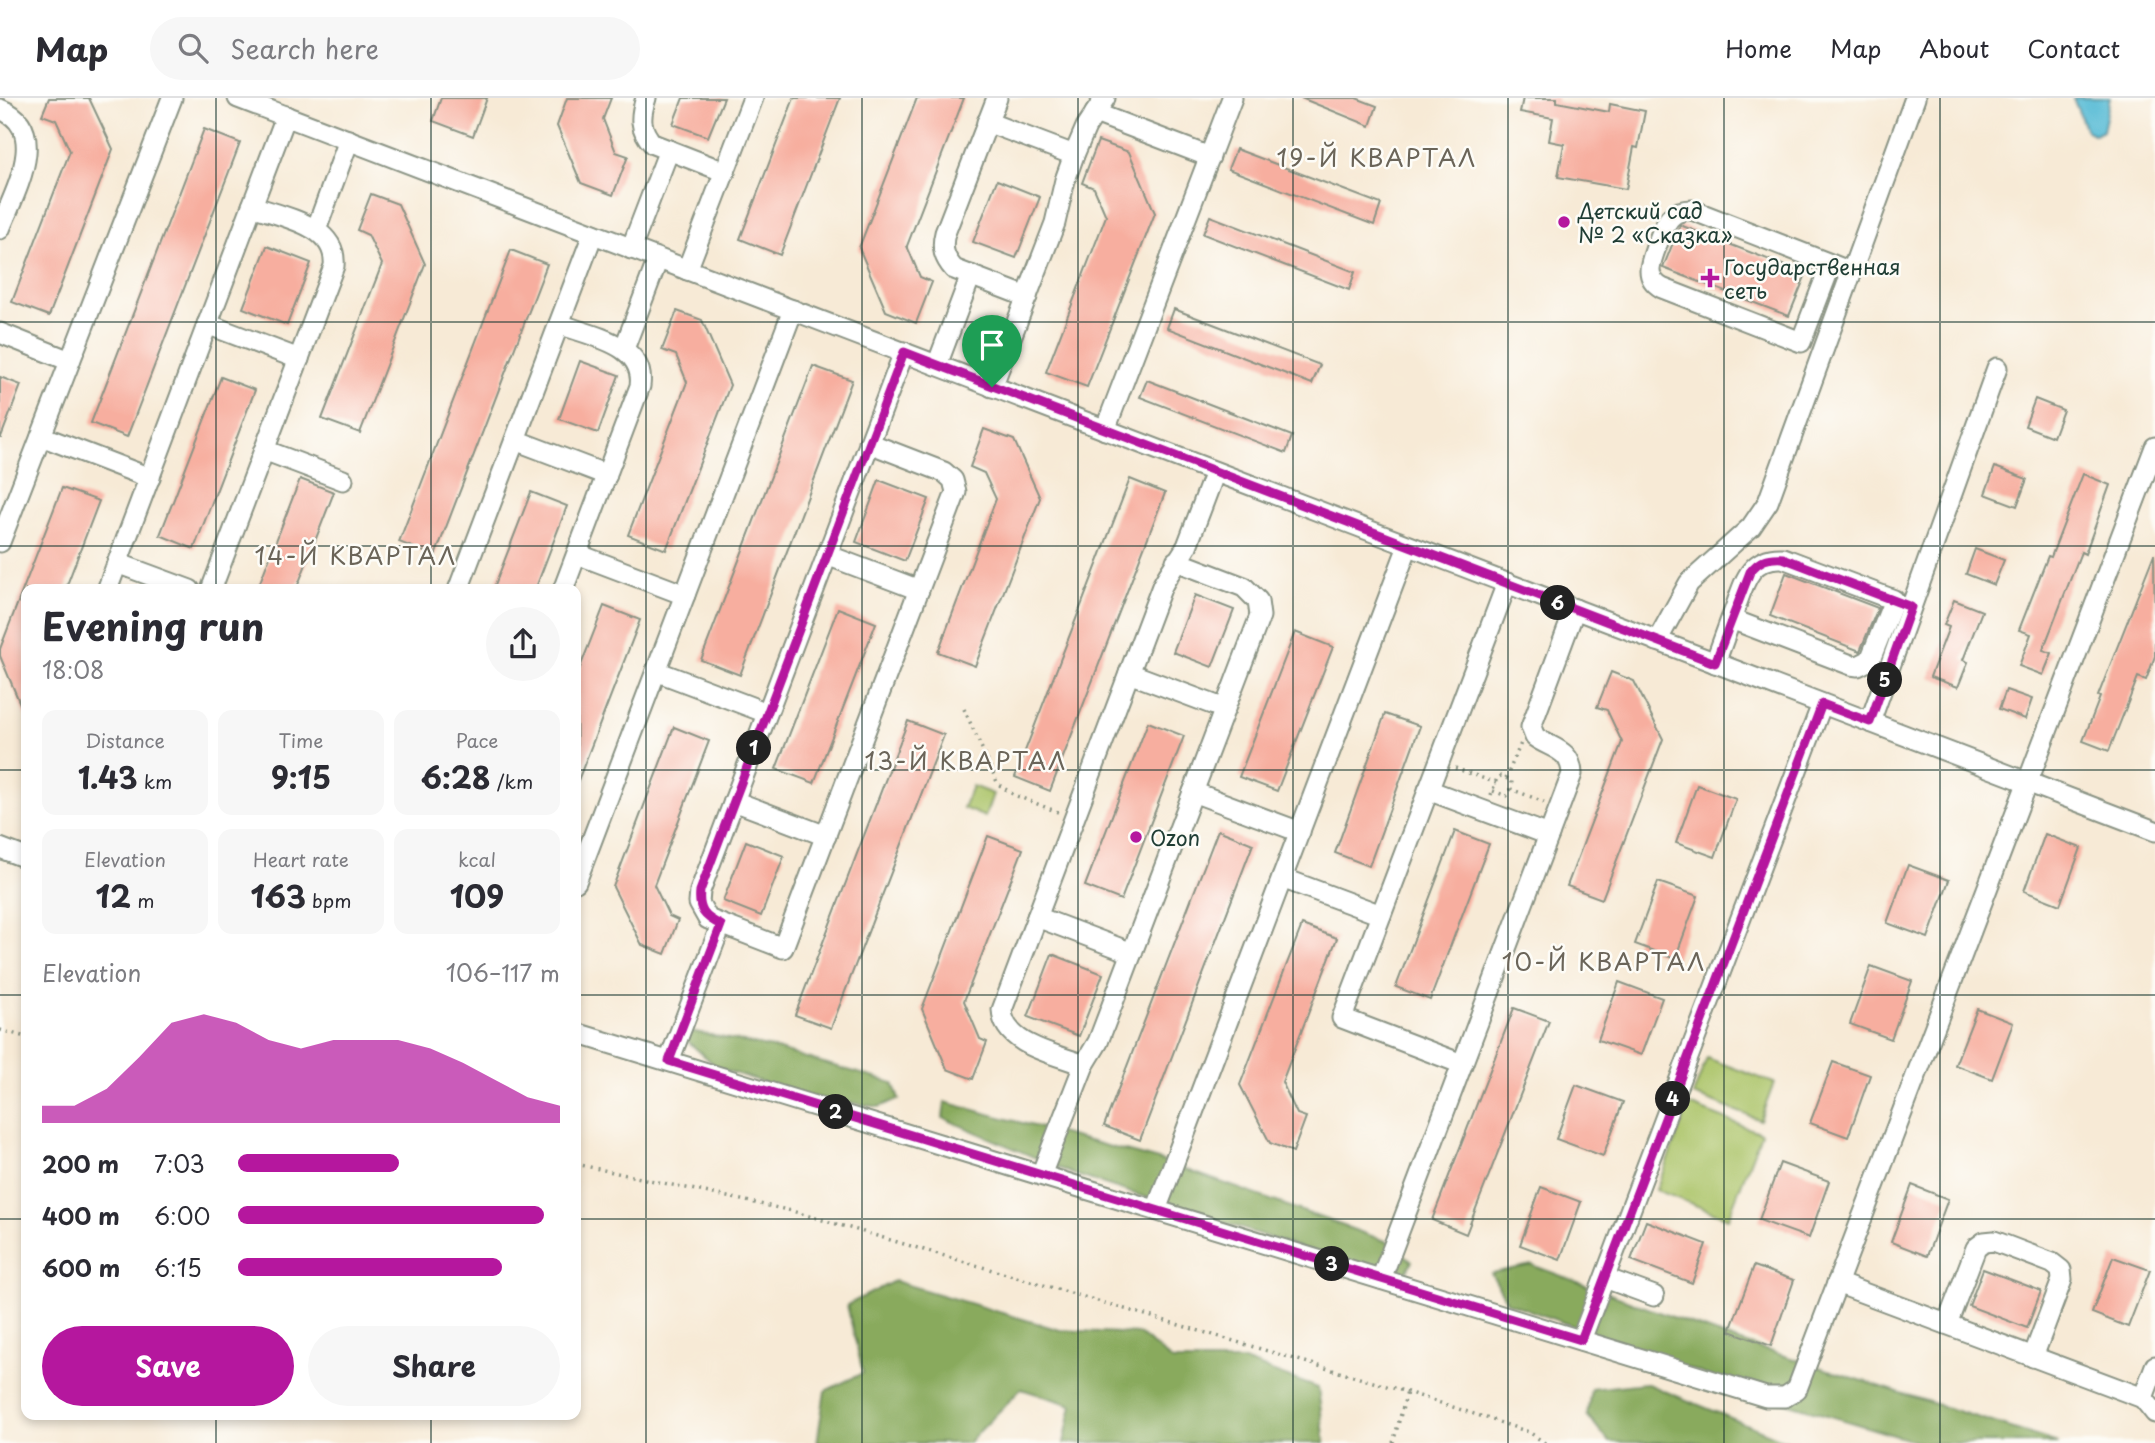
<!DOCTYPE html>
<meta charset="utf-8">
<style>
body{margin:0;font-family:"Playpen Sans",sans-serif;background:#f7f7f7;color:#2b2b33;height:100vh;display:flex;flex-direction:column;font-size:26px;white-space:nowrap}
*{box-sizing:border-box;margin:0}
p{font-size:23px;color:#7c7c81}
.icon{flex:none;width:38px;height:38px;fill:none;stroke:currentColor;stroke-width:2;stroke-linecap:round;stroke-linejoin:round}
.map{position:relative;flex:1;overflow:hidden}
.panel{position:absolute;left:21px;top:486px;width:560px;height:836px;display:flex;flex-direction:column;background:#fff;border-radius:14px;box-shadow:0 4px 10px #0003}
.panel>*{flex:none}
.pin{position:absolute;display:grid;place-items:center;width:60px;height:60px;color:#fff;margin:-72px -30px;border-radius:50% 50% 50% 0;rotate:-45deg;box-shadow:0 0 7px #0007}
.pin .icon{rotate:45deg}
.km{position:absolute;width:35px;height:35px;margin:-18px;border-radius:50%;background:#222;color:#fff;font-size:19px;line-height:35px;text-align:center}
.round{display:grid;place-items:center;flex:none;width:74px;height:74px;border-radius:37px;background:#f7f7f7}
.overview{display:flex;align-items:center;justify-content:space-between;height:119px;padding:0 21px}
h1{font-size:38px;font-weight:700;line-height:52px}
.figures{display:grid;grid-template-columns:repeat(3,1fr);gap:10px;height:119px;padding:7px 21px}
.figures div{display:grid;align-content:center;border-radius:14px;background:#f7f7f7;text-align:center}
.figures b{font-size:30px;font-weight:700}
.figures small{font-size:19px;font-weight:400}
.figures p{font-size:19px}
.chart{height:196px;padding:14px 21px}
.chart p{display:flex;justify-content:space-between}
.chart svg{width:100%;height:126px;margin-top:7px;fill:#b5179e;opacity:.7}
.button{display:flex;gap:14px;margin-top:auto;padding:14px 21px}
.button a{flex:1;height:80px;border-radius:42px;background:#b5179e;color:#fff;font-size:28px;font-weight:700;line-height:80px;text-align:center}
.button a+a{background:#f7f7f7;color:#2b2b33}
ul{padding:0 21px;list-style:none;font-size:23px}
li{display:grid;grid-template-columns:112px 84px 1fr;align-items:center;height:52px}
li i{height:18px;border-radius:9px;background:#b5179e}
header{display:flex;align-items:center;gap:42px;box-sizing:border-box;height:98px;padding:0 35px;background:#fff;border-bottom:2px solid #e1e1e2}
header strong{font-size:33px}
nav{display:flex;gap:38px;margin-inline-start:auto;font-size:24px}
.search{width:490px;height:63px;background:#f7f7f7;display:flex;align-items:center;gap:18px;box-sizing:border-box;padding:0 24px;border-radius:38px;color:#7c7c81;font-size:26px}
.map>svg:first-child{display:block}
.green{fill:#acc469;stroke:#66804e;stroke-width:2}
.forest{fill:#89aa5d;stroke:#547448;stroke-width:2}
.water{fill:#58bcd6;stroke:#3c7c85;stroke-width:2}
.building{fill:#f7ae9f}
.lines{fill:none;stroke-linecap:round;stroke-linejoin:round}
.minor-casing{stroke:#8b9485;stroke-width:23}
.path{stroke:#8b9485;stroke-width:3.5;stroke-dasharray:2 5;stroke-linecap:butt}
.minor{stroke:#fff;stroke-width:19}
.route-casing{stroke:#fff;stroke-width:14}
.route{stroke:#b5179e;stroke-width:9}
.grid{fill:none;stroke:#1f3d34;stroke-width:2;stroke-opacity:0.55}
.poi-dot{fill:#b5179e;stroke:#fdfcf7;stroke-width:2.5}
.labels{text-anchor:middle;dominant-baseline:central;stroke-width:5;stroke-linejoin:round;paint-order:stroke}
.poi-label{font-size:21px;fill:#1f3d34;stroke:#fdfcf7;text-anchor:start}
.quarter-label{font-size:24px;letter-spacing:2px;fill:#6b6559;stroke:#fdfcf7}
</style>
<header>
<strong>Map</strong>
<div class="search"><svg class="icon" aria-label="search" viewBox="0 0 24 24"><circle cx="10" cy="10" r="6"/><path d="M15 15l6 6"/></svg>Search here</div>
<nav><a>Home</a><a>Map</a><a>About</a><a>Contact</a></nav>
</header>
<div class="map">
<svg width="2155" height="1345" viewBox="0 0 2155 1345">
<rect width="100%" height="100%" fill="#fdfcf7"/>
<filter id="ink" filterUnits="userSpaceOnUse"><feTurbulence type="fractalNoise" baseFrequency=".0143" numOctaves="2"/><feDisplacementMap in="SourceGraphic" scale="14" xChannelSelector="R" yChannelSelector="G"/><feConvolveMatrix kernelMatrix="1 2 1 2 8 2 1 2 1" color-interpolation-filters="sRGB"/></filter>
<filter id="wash" filterUnits="userSpaceOnUse"><feTurbulence type="fractalNoise" baseFrequency=".00686" numOctaves="4" result="noise"/><feDisplacementMap in="SourceGraphic" scale="28" xChannelSelector="R" yChannelSelector="G"/><feGaussianBlur stdDeviation="1.57" result="paint"/><feColorMatrix in="noise" values="0 0 0 0 0 0 0 0 0 0 0 0 0 0 0 0 0 1.4 0 .05"/><feComposite in="paint" operator="in"/></filter>
<g filter="url(#wash)">
<rect width="100%" height="100%" fill="#f7ead6"/>
<g class="green">
<path d="M972,688L993,696L985,719L963,710Z"/>
<path d="M1707,960L1774,985L1760,1022L1693,997Z"/>
<path d="M1689,1007L1761,1035L1728,1120L1656,1092Z"/>
</g>
<g class="forest">
<path d="M691,933L772,950L893,985L899,1001L879,1009L807,998L718,970L684,940Z"/>
<path d="M945,1004L1162,1063L1391,1145L1412,1163L1407,1173L1348,1165L1073,1076L943,1020Z"/>
<path d="M1532,1167L1731,1241L2058,1345H1920L1763,1298L1507,1204L1491,1175Z"/>
<path d="M894,1183L1060,1232L1139,1236L1173,1263H1244L1318,1290L1325,1345H1064L1072,1307L1021,1291L968,1345H817L825,1293L863,1275L847,1207Z"/>
<path d="M1645,1285L1792,1345L1609,1344L1587,1317L1591,1291Z"/>
</g>
<path class="water" d="M2073,0H2110L2103,33L2095,37L2086,32Z"/>
<g id="blocks">
<g class="building">
<path d="M49,0H89L113,51L49,218L12,204L70,53L56,22L42,17Z"/>
<path d="M441,0H487L473,38L433,23Z"/>
<path d="M567,0H611L603,21L616,54L628,58L613,97L581,85L557,28Z"/>
<path d="M683,0H724L708,39L673,26Z"/>
<path d="M794,0H840L780,157L740,141Z"/>
<path d="M917,0H964L907,148L920,179L932,184L916,225L886,213L859,150Z"/>
<path d="M1301,0H1356L1377,8L1370,28Z"/>
<path d="M1523,0H1557V4L1609,14L1610,6L1645,13L1638,50L1634,49L1626,91L1558,79L1564,46L1549,43L1553,20L1520,14Z"/>
<path d="M204,31L240,45L127,339L91,325Z"/>
<path d="M1098,43L1129,54L1155,115L1087,289L1046,274L1106,118L1094,90L1082,85Z"/>
<path d="M1236,51L1381,106L1374,127L1228,71Z"/>
<path d="M997,82L1040,99L1016,160L973,144Z"/>
<path d="M371,96L398,106L425,166L360,335L322,321L382,166L368,137L357,132Z"/>
<path d="M1210,118L1355,174L1349,192L1203,136Z"/>
<path d="M1680,127L1806,176L1789,218L1663,170Z"/>
<path d="M267,148L311,165L287,227L243,210Z"/>
<path d="M511,152L547,166L435,458L399,444Z"/>
<path d="M1174,211L1320,267L1312,286L1167,230Z"/>
<path d="M677,213L702,222L730,287L666,452L628,437L687,284L676,257L662,252Z"/>
<path d="M580,263L619,277L598,335L559,321Z"/>
<path d="M813,268L852,282L740,577L701,562Z"/>
<path d="M0,279L21,287L1,339H0Z"/>
<path d="M221,279L255,292L194,451L160,437Z"/>
<path d="M1147,282L1292,338L1286,355L1140,299Z"/>
<path d="M2035,301L2063,312L2053,339L2025,328Z"/>
<path d="M984,331L1014,342L1040,400L975,568L938,554L996,401L984,375L970,369Z"/>
<path d="M1995,369L2027,381L2017,408L1985,396Z"/>
<path d="M2083,376L2110,387L2085,456L2081,454L2043,552L2052,555L2043,577L2019,568L2031,536L2019,532L2048,458L2051,459Z"/>
<path d="M300,381L334,394L296,492H257Z"/>
<path d="M1130,381L1165,395L1050,693L1015,679Z"/>
<path d="M879,382L929,401L905,463L856,444Z"/>
<path d="M62,390L99,403L65,492H26V620L0,558V551Z"/>
<path d="M531,394L567,408L535,492H493Z"/>
<path d="M1975,451L2004,462L1994,487L1966,476Z"/>
<path d="M2154,456L2155,558L2146,582L2138,579L2109,653L2083,643L2100,599L2098,598Z"/>
<path d="M1786,475L1878,510L1860,553L1770,518Z"/>
<path d="M1195,497L1234,512L1212,569L1173,554Z"/>
<path d="M1954,502L1982,513L1963,562L1968,564L1958,589L1930,579L1949,529L1944,527Z"/>
<path d="M604,508L640,522L577,685L576,580Z"/>
<path d="M838,510L876,525L814,685L776,671Z"/>
<path d="M1295,534L1333,549L1277,693L1239,679Z"/>
<path d="M1611,574L1634,583L1663,641L1602,801L1567,788L1622,644L1607,612L1597,609Z"/>
<path d="M2006,592L2032,601L2025,621L1999,611Z"/>
<path d="M1385,616L1420,628L1369,768L1335,755Z"/>
<path d="M908,623L944,637L831,930L795,917Z"/>
<path d="M1148,624L1184,638L1121,802L1085,788Z"/>
<path d="M674,629L709,643L654,787L669,818L678,822L665,856L642,847L613,789Z"/>
<path d="M1697,687L1736,701L1715,759L1676,745Z"/>
<path d="M1218,732L1253,746L1140,1042L1104,1028Z"/>
<path d="M1455,733L1489,746L1430,902L1396,889Z"/>
<path d="M2045,736L2081,750L2060,807L2024,793Z"/>
<path d="M988,738L1023,751L964,903L980,941L987,944L973,981L947,971L922,911Z"/>
<path d="M746,743L784,758L761,818L723,803Z"/>
<path d="M1908,767L1949,782L1928,840L1887,825Z"/>
<path d="M1658,784L1698,798L1675,861L1635,846Z"/>
<path d="M1302,827L1337,840L1282,984L1297,1016L1306,1019L1293,1054L1270,1045L1240,987Z"/>
<path d="M1052,856L1103,876L1079,938L1028,919Z"/>
<path d="M1871,868L1912,883L1891,941L1850,926Z"/>
<path d="M1619,884L1662,900L1641,957L1598,942Z"/>
<path d="M1514,910L1549,923L1466,1136L1432,1122Z"/>
<path d="M1977,911L2013,925L1992,981L1955,967Z"/>
<path d="M1833,964L1870,977L1848,1039L1810,1025Z"/>
<path d="M1576,987L1623,1004L1603,1058L1556,1041Z"/>
<path d="M1780,1065L1829,1083L1809,1140L1759,1122Z"/>
<path d="M1912,1087L1948,1101L1927,1158L1891,1144Z"/>
<path d="M1541,1089L1581,1104L1560,1162L1520,1147Z"/>
<path d="M1646,1123L1706,1146L1692,1185L1631,1162Z"/>
<path d="M2113,1159L2150,1172L2128,1229L2092,1215Z"/>
<path d="M1754,1168L1794,1182L1771,1248L1730,1233Z"/>
<path d="M1983,1171L2041,1193L2027,1230L1969,1208Z"/>
</g>
</g>
</g>
<g filter="url(#ink)">
<use href="#blocks" fill-opacity="0" stroke="#8b9485" stroke-width="2"/>
<g class="lines">
<g class="minor-casing">
<g id="minor">
<path d="M238,0L2155,733"/>
<path d="M646,0C640,18 639,31 653,46L725,74"/>
<path d="M997,0L945,135C941,150 944,160 954,171L1027,199"/>
<path d="M0,11C52,31 13,97 0,131"/>
<path d="M1095,15L1210,59"/>
<path d="M987,24L1074,57"/>
<path d="M316,132L349,42"/>
<path d="M631,151L669,52"/>
<path d="M1831,166L1801,244L1662,190C1655,186 1650,180 1650,172C1650,163 1664,125 1671,119C1677,113 1684,112 1692,112L1851,174"/>
<path d="M687,172L753,0"/>
<path d="M207,226L299,261"/>
<path d="M559,226C591,238 646,246 640,288L563,492"/>
<path d="M0,235L70,263"/>
<path d="M624,251L658,161"/>
<path d="M937,267L971,177"/>
<path d="M992,289L1055,125L1065,82L1074,57L1086,29L1105,0"/>
<path d="M1105,332L1232,0"/>
<path d="M41,338L150,380"/>
<path d="M515,342L607,377"/>
<path d="M869,345L944,374L953,382L956,394L783,850L708,821L699,805L700,793L904,254"/>
<path d="M264,352L343,382"/>
<path d="M0,444L172,0"/>
<path d="M577,456L685,497"/>
<path d="M827,457L919,492"/>
<path d="M1176,463L1244,489L1258,503L1260,518L1098,944L1084,967C1056,956 1003,947 1002,912L1162,488C1169,474 1179,462 1187,448L1215,374"/>
<path d="M117,465L190,492"/>
<path d="M107,492L286,18"/>
<path d="M211,492L334,168C338,127 282,119 252,108"/>
<path d="M458,492L593,136"/>
<path d="M1657,543L1689,485L1751,429L1768,404L1915,0"/>
<path d="M1715,565L1731,521L1851,567L1858,568L1870,562L1894,502L1783,460C1745,458 1743,493 1731,521"/>
<path d="M656,573L767,615"/>
<path d="M1129,575L1225,611"/>
<path d="M1870,624L1997,270"/>
<path d="M1428,692L1549,737"/>
<path d="M1193,694L1300,734"/>
<path d="M734,703L826,738"/>
<path d="M0,750L26,760"/>
<path d="M1282,780L1381,817"/>
<path d="M576,784L793,212"/>
<path d="M1037,819L1132,855"/>
<path d="M576,935L1766,1299H1785L1797,1291L2155,349"/>
<path d="M669,963L721,827"/>
<path d="M1462,966L1342,920L1507,485"/>
<path d="M1041,1077L1084,967"/>
<path d="M1156,1112L1408,448"/>
<path d="M1605,1180L1654,1198"/>
<path d="M1381,1181L1572,676C1571,651 1552,651 1535,639L1531,629L1575,511"/>
<path d="M1837,1185L2143,1300L2155,1268"/>
<path d="M1947,1226L1976,1150L1984,1144L1994,1143L2052,1165L2061,1172L2062,1182L2033,1259"/>
<path d="M1581,1242L1822,606"/>
<path d="M2143,1300L2155,1315"/>
</g>
</g>
<g class="path">
<path d="M964,611L998,686L1014,697L1058,714"/>
<path d="M1455,670L1496,685"/>
<path d="M1506,680L1521,645"/>
<path d="M1493,693L1507,698L1511,691"/>
<path d="M1491,697L1497,680L1501,678L1512,683L1511,691L1544,704"/>
<path d="M0,932L26,939"/>
<path d="M576,1066L792,1113L1407,1294L1529,1334L1545,1345"/>
<path d="M1393,1345L1407,1294"/>
</g>
<use href="#minor" class="minor"/>
</g>
</g>
<g class="lines" filter="url(#ink)">
<g class="route-casing">
<path id="route" d="M904,254L1715,565L1750,474C1759,462 1768,459 1783,460L1911,509L1870,624L1822,606L1581,1242L669,963L721,827C704,819 698,812 700,793Z"/>
</g>
<use href="#route" class="route"/>
</g>
<path class="grid" d="M216,0V492M431,0V492M646,0V1345M862,0V1345M1078,0V1345M1293,0V1345M1508,0V1345M1724,0V1345M1940,0V1345M0,224H2155M0,448H2155M0,672H26M576,672H2155M0,897H26M576,897H2155M0,1121H26M576,1121H2155M216,1318V1345M431,1318V1345"/>
<g class="poi-dot">
<circle cx="1564" cy="124" r="7"/>
<path d="M1706.5 169.5h7v7h7v7h-7v7h-7v-7h-7v-7h7z"/>
<circle cx="1136" cy="739" r="7"/>
</g>
<g class="labels">
<g class="poi-label">
<text x="1578" y="112">Детский сад<tspan x="1578" dy="24">№ 2 «Сказка»</tspan></text>
<text x="1724" y="168">Государственная<tspan x="1724" dy="24">сеть</tspan></text>
<text x="1150" y="739">Ozon</text>
</g>
<g class="quarter-label">
<text x="1377" y="59">19-Й КВАРТАЛ</text>
<text x="356" y="457">14-Й КВАРТАЛ</text>
<text x="966" y="662">13-Й КВАРТАЛ</text>
<text x="1604" y="863">10-Й КВАРТАЛ</text>
</g>
</g>
</svg>
<div class="pin" style="left:992px;top:289px;background:#1e9e55"><svg class="icon" aria-label="arrive" viewBox="0 0 24 24"><path d="M6 21V4h12l-3 4 3 4H6"/></svg></div>
<b class="km" style="left:754px;top:650px">1</b>
<b class="km" style="left:836px;top:1014px">2</b>
<b class="km" style="left:1332px;top:1166px">3</b>
<b class="km" style="left:1673px;top:1001px">4</b>
<b class="km" style="left:1885px;top:582px">5</b>
<b class="km" style="left:1558px;top:505px">6</b>
<section class="panel">
<div class="overview"><div><h1>Evening run</h1><p>18:08</p></div><a class="round"><svg class="icon" aria-label="share" viewBox="0 0 24 24"><path d="M12 15V3M7 8l5-5 5 5M5 13v7h14v-7"/></svg></a></div>
<div class="figures">
<div><p>Distance</p><b>1.43<small> km</small></b></div>
<div><p>Time</p><b>9:15</b></div>
<div><p>Pace</p><b>6:28<small> /km</small></b></div>
</div>
<div class="figures">
<div><p>Elevation</p><b>12<small> m</small></b></div>
<div><p>Heart rate</p><b>163<small> bpm</small></b></div>
<div><p>kcal</p><b>109</b></div>
</div>
<div class="chart"><p><span>Elevation</span>106–117 m</p>
<svg viewBox="0 0 160 44" preserveAspectRatio="none"><path d="M0 44V38L10 38L20 32L30 21L40 9L50 6L60 9L70 15L80 18L90 15L100 15L110 15L120 18L130 23L140 29L150 35L160 38V44z"/></svg>
</div>
<ul>
<li><b>200 m</b>7:03<i style="width:50%"></i></li>
<li><b>400 m</b>6:00<i style="width:95%"></i></li>
<li><b>600 m</b>6:15<i style="width:82%"></i></li>
</ul>
<div class="button"><a>Save</a><a>Share</a></div>
</section>
</div>
